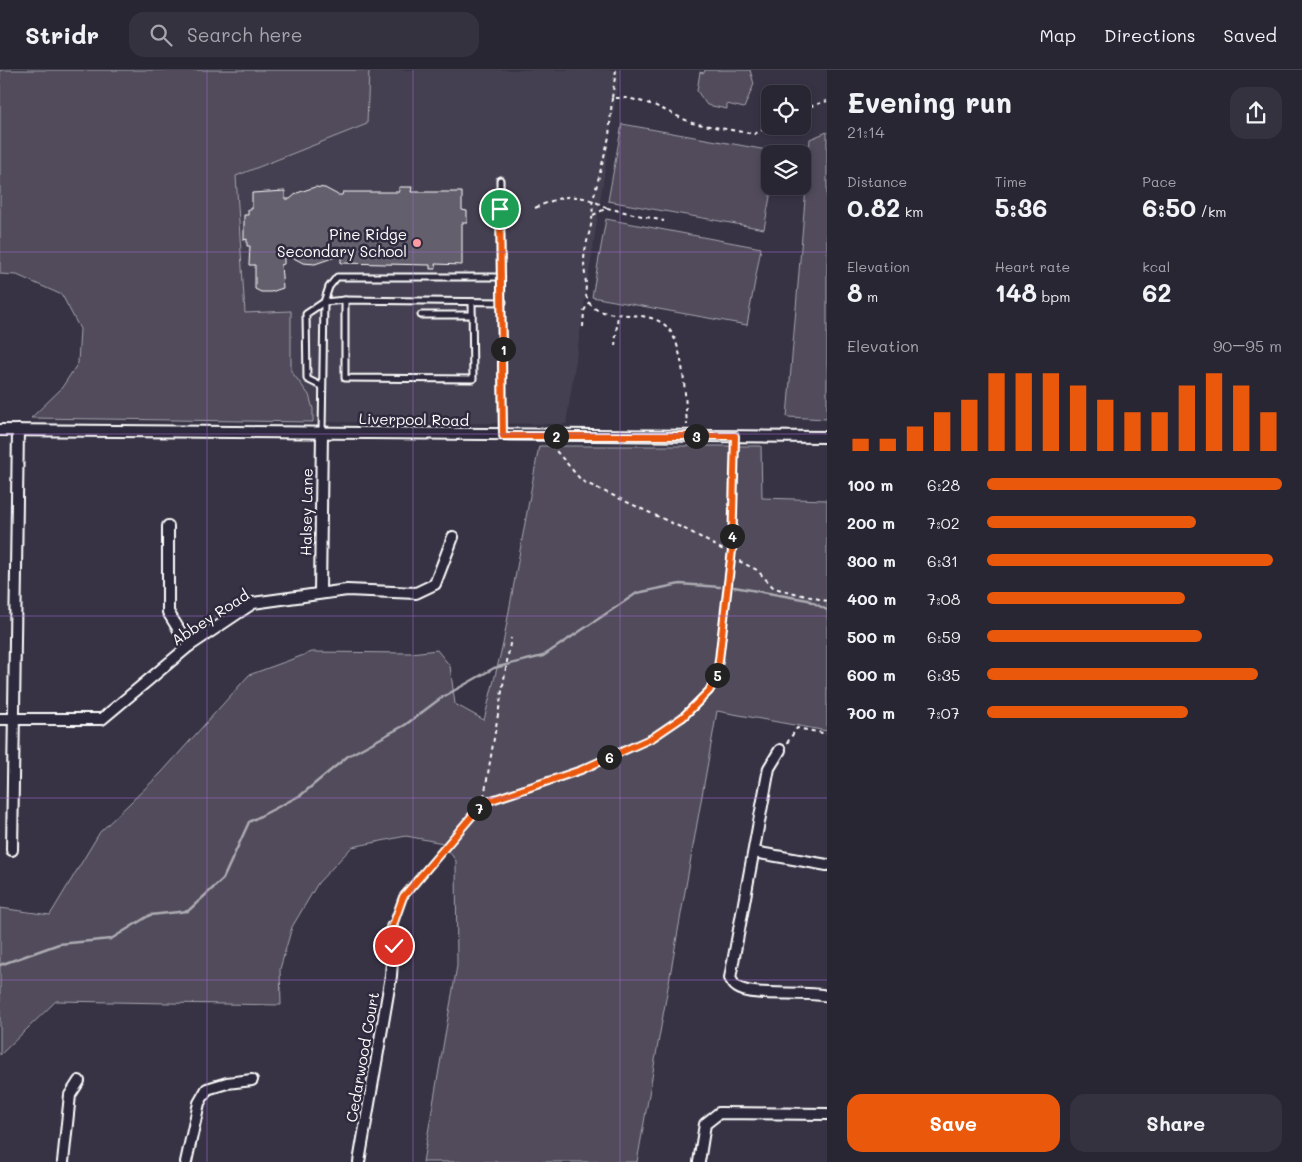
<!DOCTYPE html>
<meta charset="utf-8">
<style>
body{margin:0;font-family:Mali,sans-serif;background:#353240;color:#f1f3f6;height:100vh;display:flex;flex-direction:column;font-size:19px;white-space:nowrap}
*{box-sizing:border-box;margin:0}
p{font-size:16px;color:#a5a5ac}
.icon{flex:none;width:28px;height:28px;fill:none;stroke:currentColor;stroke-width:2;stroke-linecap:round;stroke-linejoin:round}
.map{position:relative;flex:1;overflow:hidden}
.drawer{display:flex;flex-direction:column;background:#292634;width:475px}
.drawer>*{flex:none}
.buttons{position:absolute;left:761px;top:15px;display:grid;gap:10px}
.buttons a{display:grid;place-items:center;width:50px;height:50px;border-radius:10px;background:#292634;box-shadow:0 2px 8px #0003,0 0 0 1px #45434f;font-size:25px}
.pin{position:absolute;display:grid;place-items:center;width:42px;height:42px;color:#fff;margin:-21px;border:2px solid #fff;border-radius:50%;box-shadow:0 1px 5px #0007}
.km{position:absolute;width:25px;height:25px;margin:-12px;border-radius:50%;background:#222;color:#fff;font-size:14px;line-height:25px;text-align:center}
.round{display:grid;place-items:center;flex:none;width:52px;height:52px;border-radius:15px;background:#353240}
.headline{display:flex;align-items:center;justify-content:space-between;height:85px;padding:0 20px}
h1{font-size:28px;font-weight:800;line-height:38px}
.figures{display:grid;grid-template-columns:repeat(3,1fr);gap:8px;height:85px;padding:5px 20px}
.figures div{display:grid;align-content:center}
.figures b{font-size:25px;font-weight:800}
.figures small{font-size:14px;font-weight:400}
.figures p{font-size:14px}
.chart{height:140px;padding:10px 20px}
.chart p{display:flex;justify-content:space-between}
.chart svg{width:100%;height:90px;margin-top:5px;stroke:#ea580c;stroke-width:6}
.button{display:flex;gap:10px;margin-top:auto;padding:10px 20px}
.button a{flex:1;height:58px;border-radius:15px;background:#ea580c;color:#fff;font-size:20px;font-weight:800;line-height:58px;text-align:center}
.button a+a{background:#353240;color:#f1f3f6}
ul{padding:0 20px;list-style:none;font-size:16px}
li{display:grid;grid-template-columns:80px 60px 1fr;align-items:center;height:38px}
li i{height:12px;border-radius:6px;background:#ea580c}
header{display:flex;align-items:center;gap:30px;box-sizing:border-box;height:70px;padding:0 25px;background:#292634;border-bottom:1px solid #45434f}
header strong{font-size:24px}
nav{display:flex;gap:28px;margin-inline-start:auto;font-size:18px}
.search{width:350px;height:45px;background:#353240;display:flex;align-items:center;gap:12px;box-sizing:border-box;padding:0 18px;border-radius:15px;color:#a5a5ac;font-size:19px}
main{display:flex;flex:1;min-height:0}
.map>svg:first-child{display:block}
.built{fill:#444051}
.green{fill:#514c5c;stroke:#a8a6ae}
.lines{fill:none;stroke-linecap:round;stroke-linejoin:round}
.stream{stroke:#adabb2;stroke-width:2.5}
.building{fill:#635f6d;stroke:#fff}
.lane-casing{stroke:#fff;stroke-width:9}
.street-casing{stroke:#fff;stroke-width:14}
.path{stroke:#fff;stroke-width:2;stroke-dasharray:4 4;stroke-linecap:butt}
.lane{stroke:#2f2a3d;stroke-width:5}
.street{stroke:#2f2a3d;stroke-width:10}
.route-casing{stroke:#fff;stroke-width:10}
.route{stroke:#ea580c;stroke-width:6}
.grid{fill:none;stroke:#a36bd2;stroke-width:1;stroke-opacity:0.55}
.poi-dot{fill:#ff9aa2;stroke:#2f2a3d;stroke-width:2}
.labels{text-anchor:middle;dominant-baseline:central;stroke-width:5;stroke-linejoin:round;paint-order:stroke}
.poi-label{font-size:15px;fill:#fff;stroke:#2f2a3d;text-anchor:end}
.street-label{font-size:15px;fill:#fff;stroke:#2f2a3d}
</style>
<header>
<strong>Stridr</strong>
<div class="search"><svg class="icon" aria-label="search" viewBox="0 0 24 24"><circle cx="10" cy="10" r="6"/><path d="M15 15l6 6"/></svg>Search here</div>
<nav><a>Map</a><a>Directions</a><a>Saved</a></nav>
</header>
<main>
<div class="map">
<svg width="827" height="1092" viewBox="0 0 827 1092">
<rect width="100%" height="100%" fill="#373345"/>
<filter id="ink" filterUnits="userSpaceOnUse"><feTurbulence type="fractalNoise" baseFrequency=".02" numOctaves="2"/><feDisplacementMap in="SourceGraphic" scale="10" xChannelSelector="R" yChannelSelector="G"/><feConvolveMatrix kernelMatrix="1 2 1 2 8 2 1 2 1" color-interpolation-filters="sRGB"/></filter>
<g filter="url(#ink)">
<path class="built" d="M369,0H620L566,354L313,352V339L309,325L291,301V241L245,243L236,105L366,54Z"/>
<g class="green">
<path d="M0,0H369L367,54L236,106L245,243L291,241V301L309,325L313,339V352L31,348L61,319L78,293L80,259L62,225L17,205L0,204Z"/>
<path d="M705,0H750L754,14L744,38L727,34V39L707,35L697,21L700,2L704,3Z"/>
<path d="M622,54L778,82V84H770V116H772L764,159L608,131Z"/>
<path d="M827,62V345L826,349L787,347L810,69Z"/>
<path d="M606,149L761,178L747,255L592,227Z"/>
<path d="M539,376H761L762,428L827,430V661L717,641L637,1092H423L457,896L456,791L443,773L406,766L352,777L318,813L292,857L280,899L281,935L56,931L0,985V838L50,845L100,762L162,702L249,605L312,582L411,583L437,580L450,596L455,634L484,650L503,574Z"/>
</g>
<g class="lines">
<g class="stream">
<path d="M734,517L808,530L827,540"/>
<path d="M0,895L59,874L111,869L150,845L188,841L223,809L249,752L301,725L348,686L405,655L441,628L494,598L543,586L637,523L680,514L720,517"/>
</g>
</g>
<path class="building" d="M315,117L325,118L338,125H342L343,122H399V117H412L411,122H462V140L467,141V153H462V195L435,194L436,199H430V195L341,193V185L315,194L303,193L288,185H284V194L281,195L283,218L271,222H261L255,219V195H249L250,176H247V169L244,170V145H248V139H252V123L285,121V129H290L297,123Z"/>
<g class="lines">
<g class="lane-casing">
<g id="lane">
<path d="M500,110L501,207"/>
<path d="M345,230V308L473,309L472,232"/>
<path d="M421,245H472"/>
<path d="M321,316L307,309L306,244L324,232L345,230L503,232"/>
<path d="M322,362L324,232L329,217L337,207H501L503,365"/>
<path d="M683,647L709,621L717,607L732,480L735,366"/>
</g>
</g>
<g class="street-casing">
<g id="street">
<path d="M0,360L827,367"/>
<path d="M168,456V542L189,576"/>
<path d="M320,523L322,362"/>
<path d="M0,649H102L189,576L253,533L347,520L416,523L435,514L453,467"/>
<path d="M780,680L769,698L730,908C732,911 734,916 737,917C752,928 805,920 827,926"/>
<path d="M12,780L18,360"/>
<path d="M754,782L827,795"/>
<path d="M63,1092L70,1025L79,1011"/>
<path d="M186,1092L199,1033L207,1019L227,1013L252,1010"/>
<path d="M359,1092L391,906L393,876L392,857"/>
<path d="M699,1092L705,1054L719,1043L827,1044"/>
</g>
</g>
<g class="path">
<path d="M616,0L612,28H628L654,35L692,53L754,64L771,56"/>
<path d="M612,28L609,67L592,134C595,153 585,170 584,190C584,197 585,205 586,213C586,217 585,224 587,228C596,256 646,234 668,258C685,277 685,330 687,355"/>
<path d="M802,39L827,31"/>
<path d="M535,138C563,125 578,121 607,138L593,145"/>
<path d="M607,138L664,151"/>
<path d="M583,257L584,241L589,232"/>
<path d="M615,276L618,244"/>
<path d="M551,375L582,411L691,462L725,481"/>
<path d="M739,491L757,500L774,518L827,531"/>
<path d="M787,673L797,658L827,664"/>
<path d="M483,733C550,710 620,691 678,650"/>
<path d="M395,848L403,827L483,733L511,568"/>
</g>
<use href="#lane" class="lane"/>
<use href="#street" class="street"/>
</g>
</g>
<g class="lines" filter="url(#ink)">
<g class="route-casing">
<path id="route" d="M394,876L392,858L403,827L483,733L581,700L652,668L683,647L709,621L717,607L732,480L735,366H503L500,139"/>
</g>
<use href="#route" class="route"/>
</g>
<path class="grid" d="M207,0V1092M413,0V1092M620,0V1092M0,182H827M0,364H827M0,546H827M0,728H827M0,910H827"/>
<circle class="poi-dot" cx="417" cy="173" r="5"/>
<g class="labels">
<g class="poi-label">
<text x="407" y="164">Pine Ridge<tspan x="407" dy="17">Secondary School</tspan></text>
</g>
<g class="street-label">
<text transform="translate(414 349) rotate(1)">Liverpool Road</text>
<text transform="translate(306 442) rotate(-89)">Halsey Lane</text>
<text transform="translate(210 547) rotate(-33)">Abbey Road</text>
<text transform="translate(362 987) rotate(-80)">Cedarwood Court</text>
</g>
</g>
</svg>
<div class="buttons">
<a><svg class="icon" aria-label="locate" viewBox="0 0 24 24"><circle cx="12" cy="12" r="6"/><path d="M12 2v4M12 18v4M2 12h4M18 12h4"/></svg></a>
<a><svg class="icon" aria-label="layers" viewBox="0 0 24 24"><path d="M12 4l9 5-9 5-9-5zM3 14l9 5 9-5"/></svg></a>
</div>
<div class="pin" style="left:500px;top:139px;background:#1e9e55"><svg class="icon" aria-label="arrive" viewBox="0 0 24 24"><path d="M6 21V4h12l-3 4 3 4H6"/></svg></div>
<div class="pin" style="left:394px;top:876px;background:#d93025"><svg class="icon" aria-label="check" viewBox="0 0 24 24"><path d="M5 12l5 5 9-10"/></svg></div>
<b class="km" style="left:503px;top:279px">1</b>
<b class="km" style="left:556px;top:366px">2</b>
<b class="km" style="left:696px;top:366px">3</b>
<b class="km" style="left:732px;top:466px">4</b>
<b class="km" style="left:717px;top:605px">5</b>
<b class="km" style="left:609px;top:687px">6</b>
<b class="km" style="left:479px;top:738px">7</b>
</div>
<section class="drawer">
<div class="headline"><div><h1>Evening run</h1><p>21:14</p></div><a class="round"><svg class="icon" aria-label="share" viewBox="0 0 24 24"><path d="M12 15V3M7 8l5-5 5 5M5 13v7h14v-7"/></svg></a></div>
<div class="figures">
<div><p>Distance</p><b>0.82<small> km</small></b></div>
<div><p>Time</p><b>5:36</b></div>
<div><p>Pace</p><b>6:50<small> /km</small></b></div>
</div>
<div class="figures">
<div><p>Elevation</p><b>8<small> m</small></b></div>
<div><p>Heart rate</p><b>148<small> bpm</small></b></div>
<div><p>kcal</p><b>62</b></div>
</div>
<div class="chart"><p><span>Elevation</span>90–95 m</p>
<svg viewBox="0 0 160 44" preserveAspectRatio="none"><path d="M5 44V38M15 44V38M25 44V32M35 44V25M45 44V19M55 44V6M65 44V6M75 44V6M85 44V12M95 44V19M105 44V25M115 44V25M125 44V12M135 44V6M145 44V12M155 44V25"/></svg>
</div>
<ul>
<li><b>100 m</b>6:28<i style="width:100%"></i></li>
<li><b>200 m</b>7:02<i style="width:71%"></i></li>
<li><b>300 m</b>6:31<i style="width:97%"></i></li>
<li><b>400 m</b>7:08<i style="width:67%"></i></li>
<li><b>500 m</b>6:59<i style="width:73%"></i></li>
<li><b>600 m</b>6:35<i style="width:92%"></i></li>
<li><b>700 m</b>7:07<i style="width:68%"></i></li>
</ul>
<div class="button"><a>Save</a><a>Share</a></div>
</section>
</main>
